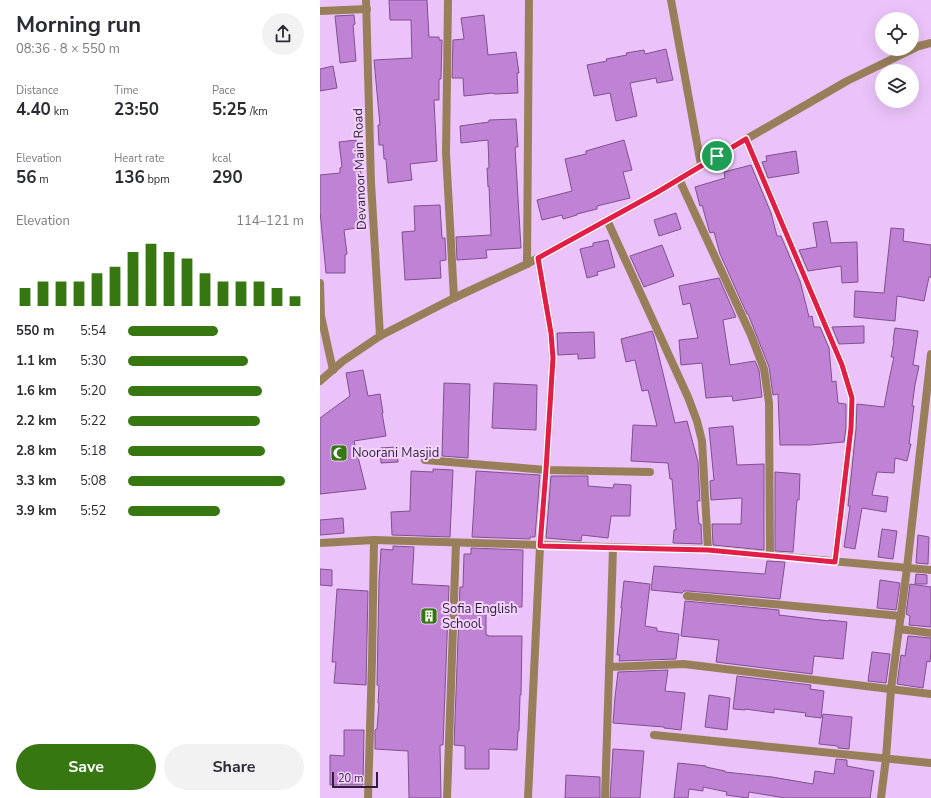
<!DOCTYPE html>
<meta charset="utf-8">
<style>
body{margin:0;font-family:"Nunito Sans",sans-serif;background:#f2f2f3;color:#2b2b33;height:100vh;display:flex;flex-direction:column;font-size:15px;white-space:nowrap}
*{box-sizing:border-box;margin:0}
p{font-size:13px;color:#7c7c81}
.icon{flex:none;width:22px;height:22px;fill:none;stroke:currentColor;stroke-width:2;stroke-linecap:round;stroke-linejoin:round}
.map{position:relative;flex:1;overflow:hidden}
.panel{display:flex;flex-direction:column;background:#fff;width:320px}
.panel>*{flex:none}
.fabs{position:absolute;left:555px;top:12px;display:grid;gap:8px}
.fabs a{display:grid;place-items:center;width:44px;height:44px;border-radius:50%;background:#fff;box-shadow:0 4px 16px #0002;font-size:20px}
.scale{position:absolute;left:12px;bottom:10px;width:46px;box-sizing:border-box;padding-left:4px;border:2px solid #321e39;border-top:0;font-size:11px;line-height:14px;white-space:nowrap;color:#321e39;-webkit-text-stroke:3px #f3d4fe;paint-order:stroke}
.pin{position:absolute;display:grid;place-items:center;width:34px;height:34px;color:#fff;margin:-17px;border:2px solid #fff;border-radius:50%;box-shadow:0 1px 4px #0007}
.round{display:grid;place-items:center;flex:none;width:42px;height:42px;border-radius:21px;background:#f2f2f3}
.headline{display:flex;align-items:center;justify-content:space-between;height:68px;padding:0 16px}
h1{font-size:22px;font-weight:700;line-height:30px}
.metrics{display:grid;grid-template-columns:repeat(3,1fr);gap:6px;height:68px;padding:4px 16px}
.metrics div{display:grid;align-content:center}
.metrics b{font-size:17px;font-weight:700}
.metrics small{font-size:11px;font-weight:400}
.metrics p{font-size:11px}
.chart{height:112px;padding:8px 16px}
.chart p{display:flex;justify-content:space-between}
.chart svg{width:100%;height:72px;margin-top:4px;stroke:#377712;stroke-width:6}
.cta{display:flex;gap:8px;margin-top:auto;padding:8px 16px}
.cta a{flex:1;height:46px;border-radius:24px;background:#377712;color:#fff;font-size:16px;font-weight:700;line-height:46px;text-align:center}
.cta a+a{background:#f2f2f3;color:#2b2b33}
ul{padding:0 16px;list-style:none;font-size:13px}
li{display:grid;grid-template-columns:64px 48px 1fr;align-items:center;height:30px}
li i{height:10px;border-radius:5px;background:#377712}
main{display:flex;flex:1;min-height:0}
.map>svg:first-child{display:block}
.building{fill:#c082d5;stroke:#7e508d}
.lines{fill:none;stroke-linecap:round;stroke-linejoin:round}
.minor{stroke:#987f5a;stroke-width:8}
.tertiary{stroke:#987f5a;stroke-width:8}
.route-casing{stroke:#fff;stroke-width:8}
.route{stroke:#e11d48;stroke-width:5}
.labels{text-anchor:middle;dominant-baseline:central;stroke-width:4;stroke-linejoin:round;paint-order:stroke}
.street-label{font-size:13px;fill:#321e39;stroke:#f3d4fe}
.poi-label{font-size:13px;fill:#321e39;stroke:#f3d4fe;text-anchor:start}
</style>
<main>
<section class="panel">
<div class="headline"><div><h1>Morning run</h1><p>08:36 · 8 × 550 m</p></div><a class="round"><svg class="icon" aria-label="share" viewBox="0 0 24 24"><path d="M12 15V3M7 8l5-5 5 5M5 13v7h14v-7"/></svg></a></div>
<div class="metrics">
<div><p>Distance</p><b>4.40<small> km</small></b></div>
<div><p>Time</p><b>23:50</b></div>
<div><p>Pace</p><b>5:25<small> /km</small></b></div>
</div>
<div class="metrics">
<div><p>Elevation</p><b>56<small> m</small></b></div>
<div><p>Heart rate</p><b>136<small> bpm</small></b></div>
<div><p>kcal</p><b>290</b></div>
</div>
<div class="chart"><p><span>Elevation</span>114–121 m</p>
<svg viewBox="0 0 160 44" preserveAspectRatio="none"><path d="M5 44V33M15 44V29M25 44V29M35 44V29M45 44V24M55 44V20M65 44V11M75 44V6M85 44V11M95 44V15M105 44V24M115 44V29M125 44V29M135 44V29M145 44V33M155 44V38"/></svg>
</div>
<ul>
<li><b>550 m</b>5:54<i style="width:51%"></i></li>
<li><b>1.1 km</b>5:30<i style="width:68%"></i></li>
<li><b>1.6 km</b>5:20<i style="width:76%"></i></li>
<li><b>2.2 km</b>5:22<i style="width:75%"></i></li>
<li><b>2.8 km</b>5:18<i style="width:78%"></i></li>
<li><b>3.3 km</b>5:08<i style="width:89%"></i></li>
<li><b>3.9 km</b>5:52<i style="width:52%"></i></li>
</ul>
<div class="cta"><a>Save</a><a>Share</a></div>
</section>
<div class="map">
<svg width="611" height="798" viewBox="0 0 611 798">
<rect width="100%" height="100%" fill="#ebc3fa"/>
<g class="building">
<path d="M69,0H107L109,37H119V40H122L121,79H119V100H114L117,161L90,164L92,180L68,183L66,159H64L63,145H59L58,125H60L54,60L92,58L91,20H70Z"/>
<path d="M34,15L35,24L33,25L36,61L20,63L15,16Z"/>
<path d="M164,15L168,55L196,52L199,73H197L198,93L174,94L173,93L144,96L143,78H132L133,40L144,39L141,18Z"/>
<path d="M346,49L353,80L337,83L336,78L310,83L317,116L296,121L290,93L274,96L267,65L287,61L286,59L307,55L306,53L324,50L325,54Z"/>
<path d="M13,66L17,88L0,91V69Z"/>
<path d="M196,119L198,147H195L201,248L166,250L167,258L137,260L136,237L171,235L169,186L168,187L167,168H169L168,140L141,143L140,126L169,122V120Z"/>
<path d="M36,140L44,194L38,195L42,227L24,230L27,254L25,255V273H6L0,211V175L20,173V168L22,167L19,142Z"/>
<path d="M304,140L312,170L303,172L310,198L277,206V209L257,214V215L243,219L242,215L222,220L217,200L252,191L245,159L266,154V151Z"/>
<path d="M476,151L479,173L448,178L442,162L447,161L446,156Z"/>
<path d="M431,165L451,213L457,236H461L480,281L489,317L492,316L494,327H500L509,348L512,382L516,381L518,403L526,404V428L524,442L490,445H460L458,394L453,395L449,367L428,314H427L400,254L394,232L390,233L389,230L382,205L380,206L375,187L405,178L404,172Z"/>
<path d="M120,205L122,238H125L126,260L120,261L121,278L85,280L82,232L95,231L94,206Z"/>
<path d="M356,213L361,229L339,236L334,220Z"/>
<path d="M507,221L511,243L537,242L538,282L522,283L521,266L488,271L479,250L497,247L493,223Z"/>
<path d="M571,228L584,229L583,241L611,245V277H609L604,301L577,296L575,321L534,317L535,291L564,293Z"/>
<path d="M288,240L295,267L277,272L278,275L267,278L260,249L273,246V243Z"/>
<path d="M342,245L354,276L324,287L310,256Z"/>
<path d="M399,278L416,317L403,320L410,365L435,361L439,370L442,397L413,401L412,396L386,398L382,363L361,365L359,340L378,338L370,303L363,305L359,286Z"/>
<path d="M544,326V343L519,344L512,327Z"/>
<path d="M575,328L598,331L593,365L599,366L595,385L592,406H594L589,444H591L587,461L575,458L574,473L557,472L552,495L568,497L566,512L542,508L535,549L524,547L530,506H528L536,429L537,404L564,407L569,380L574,357H571L574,341L573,340Z"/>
<path d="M332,331L334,336L355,423L367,421L378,462L380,501H377L379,524H381L382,544L353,543L354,530H356L352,479H350L348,463L311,461L313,425L337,426L328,390L322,391L315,360L306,362L301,339Z"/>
<path d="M274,332L275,358L258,359V354L238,355L237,333Z"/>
<path d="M43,370L48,396L60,394L63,413H62L66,436L34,441L46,489L0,494V418L30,396L26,373Z"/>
<path d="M124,383L150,384L148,458L122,456Z"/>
<path d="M174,383L217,385L216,430L172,428Z"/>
<path d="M413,426L417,465L444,464V550L393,545L392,524H421L422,498L391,500L390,481L394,480L389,428Z"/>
<path d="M77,447L78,462L61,463L60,448Z"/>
<path d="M113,469L133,470L130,537L72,535L71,512L90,511L91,471L113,472Z"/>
<path d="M156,471L220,475L215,537H210V539L152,537Z"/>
<path d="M455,472L480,474L479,500H477L473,552L455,551Z"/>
<path d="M231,476H268V486L293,488L294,484L311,485L310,516H291L288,538L262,535L261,541L226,538Z"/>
<path d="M23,518L24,533L0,535V520Z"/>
<path d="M562,529L577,531L573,559L558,557Z"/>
<path d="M598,535L609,537L608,564L596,563Z"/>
<path d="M73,546L94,547L92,584L129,586L123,745H120L121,798H89L88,751L55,749V730L56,729H57L59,703H58L59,686L57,685L59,581L61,549L73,550Z"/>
<path d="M151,548L203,550L202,607H166V635H168V636H202L201,695H200L199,731H198L197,750L169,749V769H145V746L134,745L140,587H143L144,554H151Z"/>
<path d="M447,561L465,562L460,599L368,591H364L362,593L331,590L334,566L445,574Z"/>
<path d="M0,569L12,570V586L0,585Z"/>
<path d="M596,574L607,575V584H595Z"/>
<path d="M560,580L580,583L576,610L557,608Z"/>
<path d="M304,581L330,584L325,626L337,628V631L359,634L356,659L299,661L300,655H297L302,608H301Z"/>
<path d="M590,584L611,587V627L589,625L590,616L586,614Z"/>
<path d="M17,589L48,591L46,685L14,683L16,662H12Z"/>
<path d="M365,601L459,610V615L509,621V620L527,622L523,659L494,656L492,674L396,662L399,640L361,636Z"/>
<path d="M588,636L611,638V651L610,662L607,661L603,688L577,684L581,655L585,656Z"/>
<path d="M552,652L570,654L566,683L548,681Z"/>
<path d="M348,670L345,691L365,693L361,730L344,728V727L293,723L295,697L298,672Z"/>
<path d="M417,676L491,685L490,689L504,691L501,718L485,716L486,713L454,709V713L425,709V710L413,709Z"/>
<path d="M389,695L410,698L407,730L385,727Z"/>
<path d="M503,714L532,717L529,749L518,748V746L499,744Z"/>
<path d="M24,730H44L43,785H10V755L24,756Z"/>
<path d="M293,749L324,751L320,798H290Z"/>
<path d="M516,759L527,760V766L554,771L550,798H465L429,792L428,798L406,795L407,792L383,787V791L369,789L368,798H354L358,763L386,766V767L405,771V772L452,777L493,784L495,771L514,774Z"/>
<path d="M246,775L280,777V798H245Z"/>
</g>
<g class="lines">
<g class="minor">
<path d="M46,0L51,182L60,336"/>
<path d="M128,0L126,153L134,298"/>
<path d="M351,0L381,165"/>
<path d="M0,11L47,9"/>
<path d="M426,139L522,365L532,398L531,428L515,562"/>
<path d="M359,179L431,335L444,369L449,403L450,556"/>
<path d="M287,220L368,397L377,421L382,441L388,550"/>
<path d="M207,264L209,0"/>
<path d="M0,283L1,316L13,370"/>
<path d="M105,460L226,470L330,472"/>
<path d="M0,543L54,540L388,550L611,570"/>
<path d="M367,596L581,616"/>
<path d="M579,629L611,633"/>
<path d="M289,667L364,664L611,694"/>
<path d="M334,735L611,763"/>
<path d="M48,798L52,660L54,540"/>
<path d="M127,798L136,543"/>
<path d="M208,798L220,546L226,470L233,358L231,333L218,258"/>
<path d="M285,798L293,548"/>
<path d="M561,798L566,758L571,689L587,568L611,354"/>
</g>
<path class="tertiary" d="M0,381L23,361L60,336L134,298L207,264L336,193L397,156L527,81L599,46L611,43"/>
</g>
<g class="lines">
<g class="route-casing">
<path id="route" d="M426,139L522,365L532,398L531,428L515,562L388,550L220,546L226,470L233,358L231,333L218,258L336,193Z"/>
</g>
<use href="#route" class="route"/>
</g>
<defs>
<g id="mosque-square" transform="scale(0.9)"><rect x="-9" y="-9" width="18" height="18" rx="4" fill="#377712" stroke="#f3d4fe"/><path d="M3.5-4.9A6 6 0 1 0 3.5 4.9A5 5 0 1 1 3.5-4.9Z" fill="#fff"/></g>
<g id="building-square" transform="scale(0.9)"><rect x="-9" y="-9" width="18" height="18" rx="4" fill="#377712" stroke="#f3d4fe"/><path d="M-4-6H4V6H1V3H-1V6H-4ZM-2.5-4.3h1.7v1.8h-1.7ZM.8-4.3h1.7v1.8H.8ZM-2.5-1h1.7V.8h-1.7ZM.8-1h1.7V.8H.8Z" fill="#fff"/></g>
</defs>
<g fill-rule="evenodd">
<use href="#mosque-square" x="19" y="453"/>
<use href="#building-square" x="109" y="616"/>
</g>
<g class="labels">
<g class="street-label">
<text transform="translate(40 169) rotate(-92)">Devanoor Main Road</text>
</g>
<g class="poi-label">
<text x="32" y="453">Noorani Masjid</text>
<text x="122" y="609">Sofia English<tspan x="122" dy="15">School</tspan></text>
</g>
</g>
</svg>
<div class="fabs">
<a><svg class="icon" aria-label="locate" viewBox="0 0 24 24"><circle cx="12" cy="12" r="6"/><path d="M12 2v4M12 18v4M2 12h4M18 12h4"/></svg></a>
<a><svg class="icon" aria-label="layers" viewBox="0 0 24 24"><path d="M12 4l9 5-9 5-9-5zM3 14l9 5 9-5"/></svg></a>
</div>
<div class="scale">20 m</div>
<div class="pin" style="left:397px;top:156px;background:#1e9e55"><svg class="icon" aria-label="arrive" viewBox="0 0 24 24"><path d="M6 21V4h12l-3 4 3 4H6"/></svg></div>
</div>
</main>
